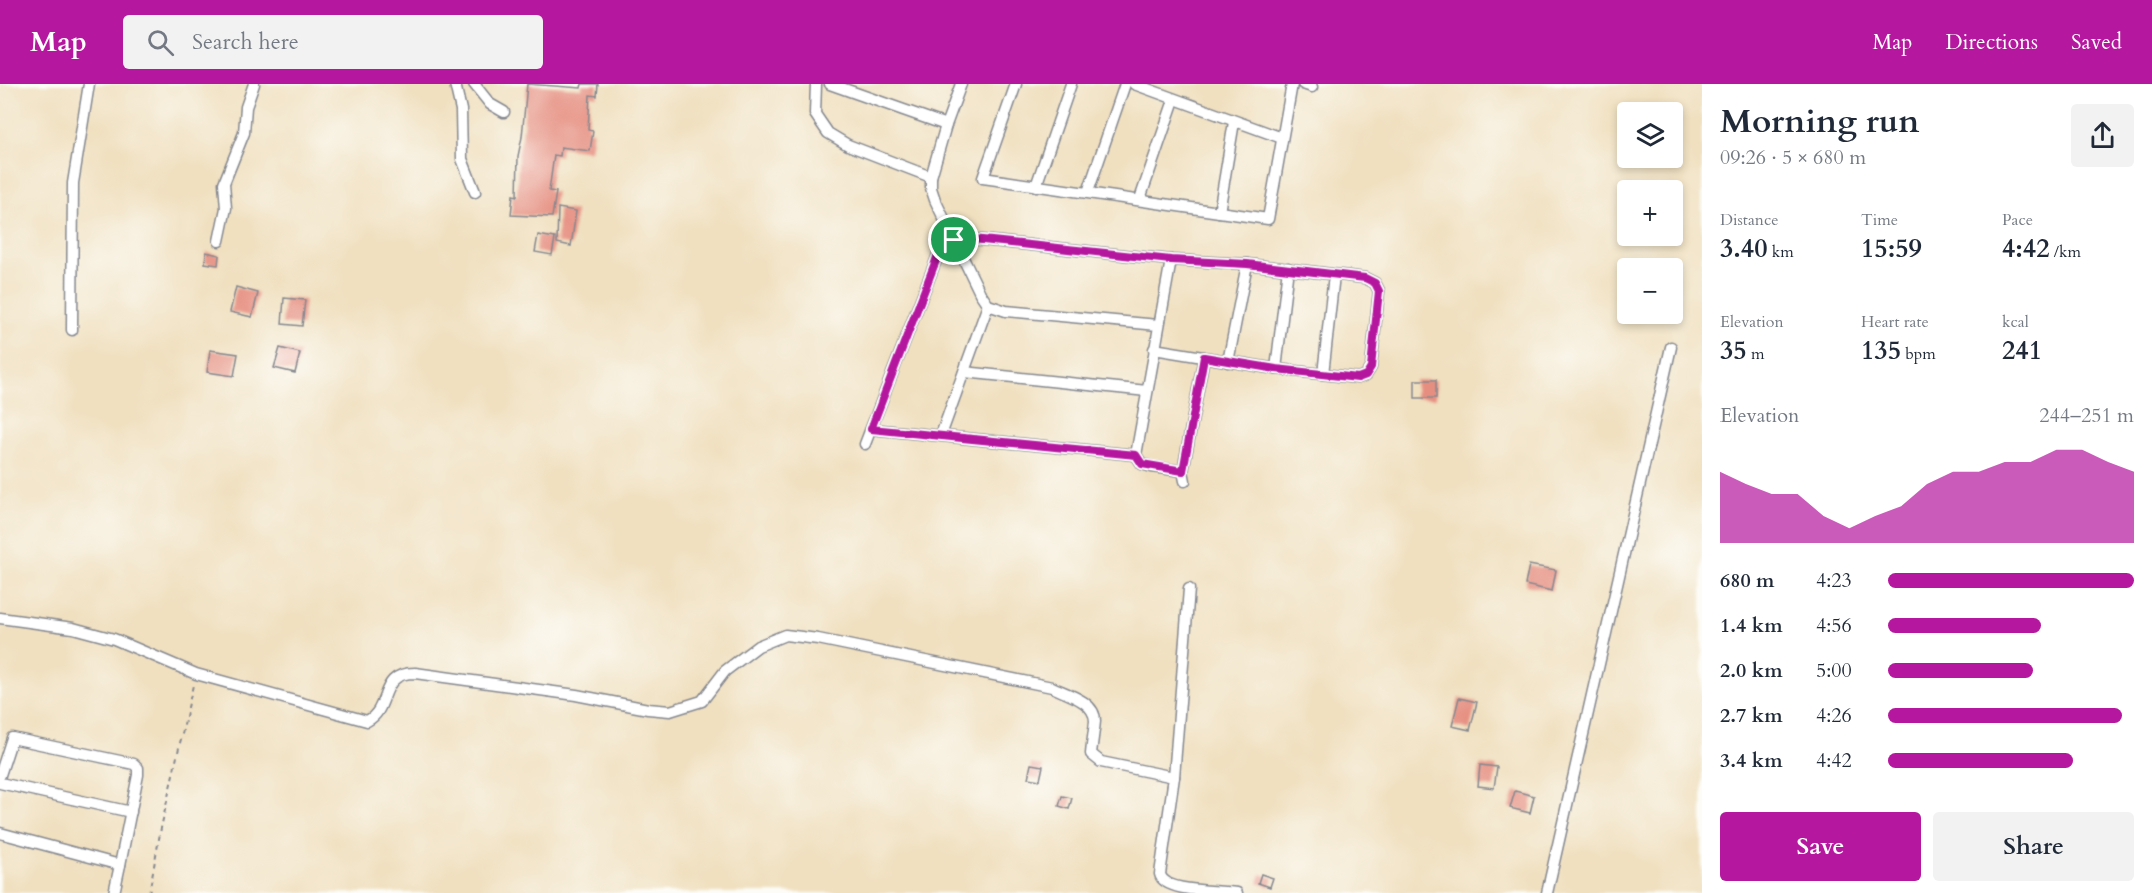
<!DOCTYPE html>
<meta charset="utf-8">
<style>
body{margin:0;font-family:Cardo,serif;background:#f2f2f3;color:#1f2937;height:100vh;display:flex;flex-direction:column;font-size:22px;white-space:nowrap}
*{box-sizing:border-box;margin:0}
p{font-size:20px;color:#747a83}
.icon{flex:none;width:33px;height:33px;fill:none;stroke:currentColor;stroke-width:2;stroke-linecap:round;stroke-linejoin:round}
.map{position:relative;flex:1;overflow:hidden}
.panel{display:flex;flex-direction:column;background:#fff;width:450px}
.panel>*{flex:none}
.buttons{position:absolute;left:1617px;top:18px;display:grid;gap:12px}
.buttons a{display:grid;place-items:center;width:66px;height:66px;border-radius:6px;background:#fff;box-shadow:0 3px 9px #0003;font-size:30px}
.pin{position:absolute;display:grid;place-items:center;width:51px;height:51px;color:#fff;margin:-26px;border:3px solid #fff;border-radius:50%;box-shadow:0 2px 6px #0007}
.round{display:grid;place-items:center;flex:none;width:63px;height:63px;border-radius:6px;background:#f2f2f3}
.headline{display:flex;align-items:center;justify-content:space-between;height:102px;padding:0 18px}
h1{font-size:33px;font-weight:700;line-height:45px}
.stats{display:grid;grid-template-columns:repeat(3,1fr);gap:9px;height:102px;padding:6px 18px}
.stats div{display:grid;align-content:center}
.stats b{font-size:26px;font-weight:700}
.stats small{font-size:16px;font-weight:400}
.stats p{font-size:16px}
.chart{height:168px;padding:12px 18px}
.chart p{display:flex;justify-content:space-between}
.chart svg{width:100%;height:108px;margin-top:6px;fill:#b5179e;opacity:.7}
.primary-button{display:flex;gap:12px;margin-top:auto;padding:12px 18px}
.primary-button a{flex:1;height:69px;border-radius:6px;background:#b5179e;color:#fff;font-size:24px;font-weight:700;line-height:69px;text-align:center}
.primary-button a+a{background:#f2f2f3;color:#1f2937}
ul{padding:0 18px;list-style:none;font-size:20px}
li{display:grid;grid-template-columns:96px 72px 1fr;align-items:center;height:45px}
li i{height:15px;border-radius:8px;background:#b5179e}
header{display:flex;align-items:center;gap:36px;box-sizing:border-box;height:84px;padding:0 30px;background:#b5179e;color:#fff}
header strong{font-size:28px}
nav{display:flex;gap:33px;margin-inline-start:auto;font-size:21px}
.search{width:420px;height:54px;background:#f2f2f3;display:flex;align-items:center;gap:15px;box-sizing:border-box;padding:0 21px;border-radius:6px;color:#747a83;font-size:22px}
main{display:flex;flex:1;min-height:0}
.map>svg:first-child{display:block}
.building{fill:#e68f81}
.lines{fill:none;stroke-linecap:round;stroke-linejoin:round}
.street-casing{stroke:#86888f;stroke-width:13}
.path{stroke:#86888f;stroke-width:2;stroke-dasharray:4.5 4.5;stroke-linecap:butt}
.street{stroke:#fff;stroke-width:10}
.route-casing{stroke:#fff;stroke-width:12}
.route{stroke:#b5179e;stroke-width:8}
</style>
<header>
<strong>Map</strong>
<div class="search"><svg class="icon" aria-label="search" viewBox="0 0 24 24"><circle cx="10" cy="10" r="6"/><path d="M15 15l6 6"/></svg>Search here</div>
<nav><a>Map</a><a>Directions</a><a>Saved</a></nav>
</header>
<main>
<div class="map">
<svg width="1702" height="809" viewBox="0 0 1702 809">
<rect width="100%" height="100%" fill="#fdfcf7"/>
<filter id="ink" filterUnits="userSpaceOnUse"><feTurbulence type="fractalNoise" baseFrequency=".0167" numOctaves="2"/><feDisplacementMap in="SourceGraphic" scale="12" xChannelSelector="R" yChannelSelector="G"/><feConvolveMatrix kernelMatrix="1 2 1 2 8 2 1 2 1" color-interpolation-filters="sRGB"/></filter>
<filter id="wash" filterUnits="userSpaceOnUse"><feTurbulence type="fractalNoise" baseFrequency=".008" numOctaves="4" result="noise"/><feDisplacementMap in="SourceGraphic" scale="24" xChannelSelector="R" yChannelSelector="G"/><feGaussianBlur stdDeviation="1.35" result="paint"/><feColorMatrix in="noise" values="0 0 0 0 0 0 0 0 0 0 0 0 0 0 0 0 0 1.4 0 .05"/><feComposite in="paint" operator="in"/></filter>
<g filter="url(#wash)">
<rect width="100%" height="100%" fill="#f0e0c0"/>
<g id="blocks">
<g class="building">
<path d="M527,0L581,4L582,0H598L597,12L590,11L588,46L593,47L590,67L561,63L560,72L554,71L549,107L556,108L552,133L511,131L513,111L517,112L518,72L522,53Z"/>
<path d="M558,124L576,127L571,162L557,159Z"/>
<path d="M538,151L555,154L552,171L535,168Z"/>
<path d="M206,168L219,171L218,181L205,179Z"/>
<path d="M236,203L258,209L252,233L230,228Z"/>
<path d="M284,214L305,216L302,242L282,240Z"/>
<path d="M280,264L300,269L295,289L274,284Z"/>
<path d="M210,266L238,270L234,292L207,288Z"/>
<rect x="1415" y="296" width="21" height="18"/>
<path d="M1529,481L1556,486L1552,507L1525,501Z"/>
<path d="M1459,614L1477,618L1470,646L1452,642Z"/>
<path d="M1031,680L1043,682L1040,696L1028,694Z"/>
<path d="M1480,681L1497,683L1494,704L1478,702Z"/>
<path d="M1515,707L1534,712L1530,729L1510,724Z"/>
<path d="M1062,712L1072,714L1069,725L1059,722Z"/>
<path d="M1261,790L1273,794L1270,803L1258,799Z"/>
</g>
</g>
</g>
<g filter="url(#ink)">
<use href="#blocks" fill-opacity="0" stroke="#86888f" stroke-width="1.5"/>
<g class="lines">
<g class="street-casing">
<g id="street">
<path d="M455,0L461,26L462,75L475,108"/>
<path d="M474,0L490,20L504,28"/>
<path d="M816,0L815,30L828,49L848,61L931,93"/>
<path d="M830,0L946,41"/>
<path d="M961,0L946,41L931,93V104L935,116L980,209L988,221L1006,227L1158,241"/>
<path d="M1016,0L983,94L1268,135L1292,0"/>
<path d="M1134,0L1282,54"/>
<path d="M1303,0L1312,3"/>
<path d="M1036,102L1071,0"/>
<path d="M1088,108L1125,0"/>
<path d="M1140,115L1174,16"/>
<path d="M1219,128L1234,38"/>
<path d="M219,157L226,124L224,99L244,49L246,23L254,0"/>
<path d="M1171,176L1136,371L1142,380L1152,383L1183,387"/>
<path d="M72,246L73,99L89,0"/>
<path d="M1228,278L1247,180"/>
<path d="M1276,285L1288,184"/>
<path d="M964,288L1147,307"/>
<path d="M1323,290L1334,191"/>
<path d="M871,345L1136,371"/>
<path d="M941,351L988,221"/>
<path d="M865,360L940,166L954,156L973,155L1171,176L1247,180L1365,194L1375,199L1379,207L1371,283L1366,291L1358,294L1276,285L1154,265"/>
<path d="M1185,397L1183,387L1204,273"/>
<path d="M0,534L73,544L114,555L196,590L367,637C392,624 377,589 415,589L576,611L648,625L670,627L702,617L725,587L758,562L785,551L818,555L1052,603C1066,610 1095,617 1095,637C1094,648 1092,659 1091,670L1101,678L1174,693L1160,790C1164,809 1218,806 1237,809"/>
<path d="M0,691L12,654L134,680L138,684V691L120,781"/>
<path d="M1174,693L1189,505"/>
<path d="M0,699L131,728"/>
<path d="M0,749L120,781L114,809"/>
<path d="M1547,809L1671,263"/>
</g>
</g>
<path class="path" d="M149,809L161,744L193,601"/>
<use href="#street" class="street"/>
</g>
</g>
<g class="lines" filter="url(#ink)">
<g class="route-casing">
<path id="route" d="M973,155L1171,176L1247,180L1365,194L1375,199L1379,207L1371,283L1366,291L1358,294L1276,285L1204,273L1183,387L1142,380L1136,371L871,345L940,166L954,156Z"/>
</g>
<use href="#route" class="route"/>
</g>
</svg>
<div class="buttons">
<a><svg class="icon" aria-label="layers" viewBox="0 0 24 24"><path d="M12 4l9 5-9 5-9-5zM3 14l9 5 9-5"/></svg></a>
<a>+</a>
<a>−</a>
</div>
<div class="pin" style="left:954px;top:156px;background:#1e9e55"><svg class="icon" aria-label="arrive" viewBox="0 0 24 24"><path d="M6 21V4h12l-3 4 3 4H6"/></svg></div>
</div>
<section class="panel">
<div class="headline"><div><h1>Morning run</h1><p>09:26 · 5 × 680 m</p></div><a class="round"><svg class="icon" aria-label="share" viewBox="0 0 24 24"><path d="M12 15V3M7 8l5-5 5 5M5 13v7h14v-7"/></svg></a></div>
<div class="stats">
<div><p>Distance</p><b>3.40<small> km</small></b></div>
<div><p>Time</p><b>15:59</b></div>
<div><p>Pace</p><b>4:42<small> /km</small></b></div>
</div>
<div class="stats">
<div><p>Elevation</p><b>35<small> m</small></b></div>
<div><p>Heart rate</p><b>135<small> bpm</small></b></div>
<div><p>kcal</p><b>241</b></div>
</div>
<div class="chart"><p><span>Elevation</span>244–251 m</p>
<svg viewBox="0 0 160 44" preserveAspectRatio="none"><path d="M0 44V15L10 20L20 24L30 24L40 33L50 38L60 33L70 29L80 20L90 15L100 15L110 11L120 11L130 6L140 6L150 11L160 15V44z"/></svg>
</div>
<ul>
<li><b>680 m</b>4:23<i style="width:100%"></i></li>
<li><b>1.4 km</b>4:56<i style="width:62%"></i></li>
<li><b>2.0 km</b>5:00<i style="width:59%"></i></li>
<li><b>2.7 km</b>4:26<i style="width:95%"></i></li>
<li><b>3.4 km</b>4:42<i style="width:75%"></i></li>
</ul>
<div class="primary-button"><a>Save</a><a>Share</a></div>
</section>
</main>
